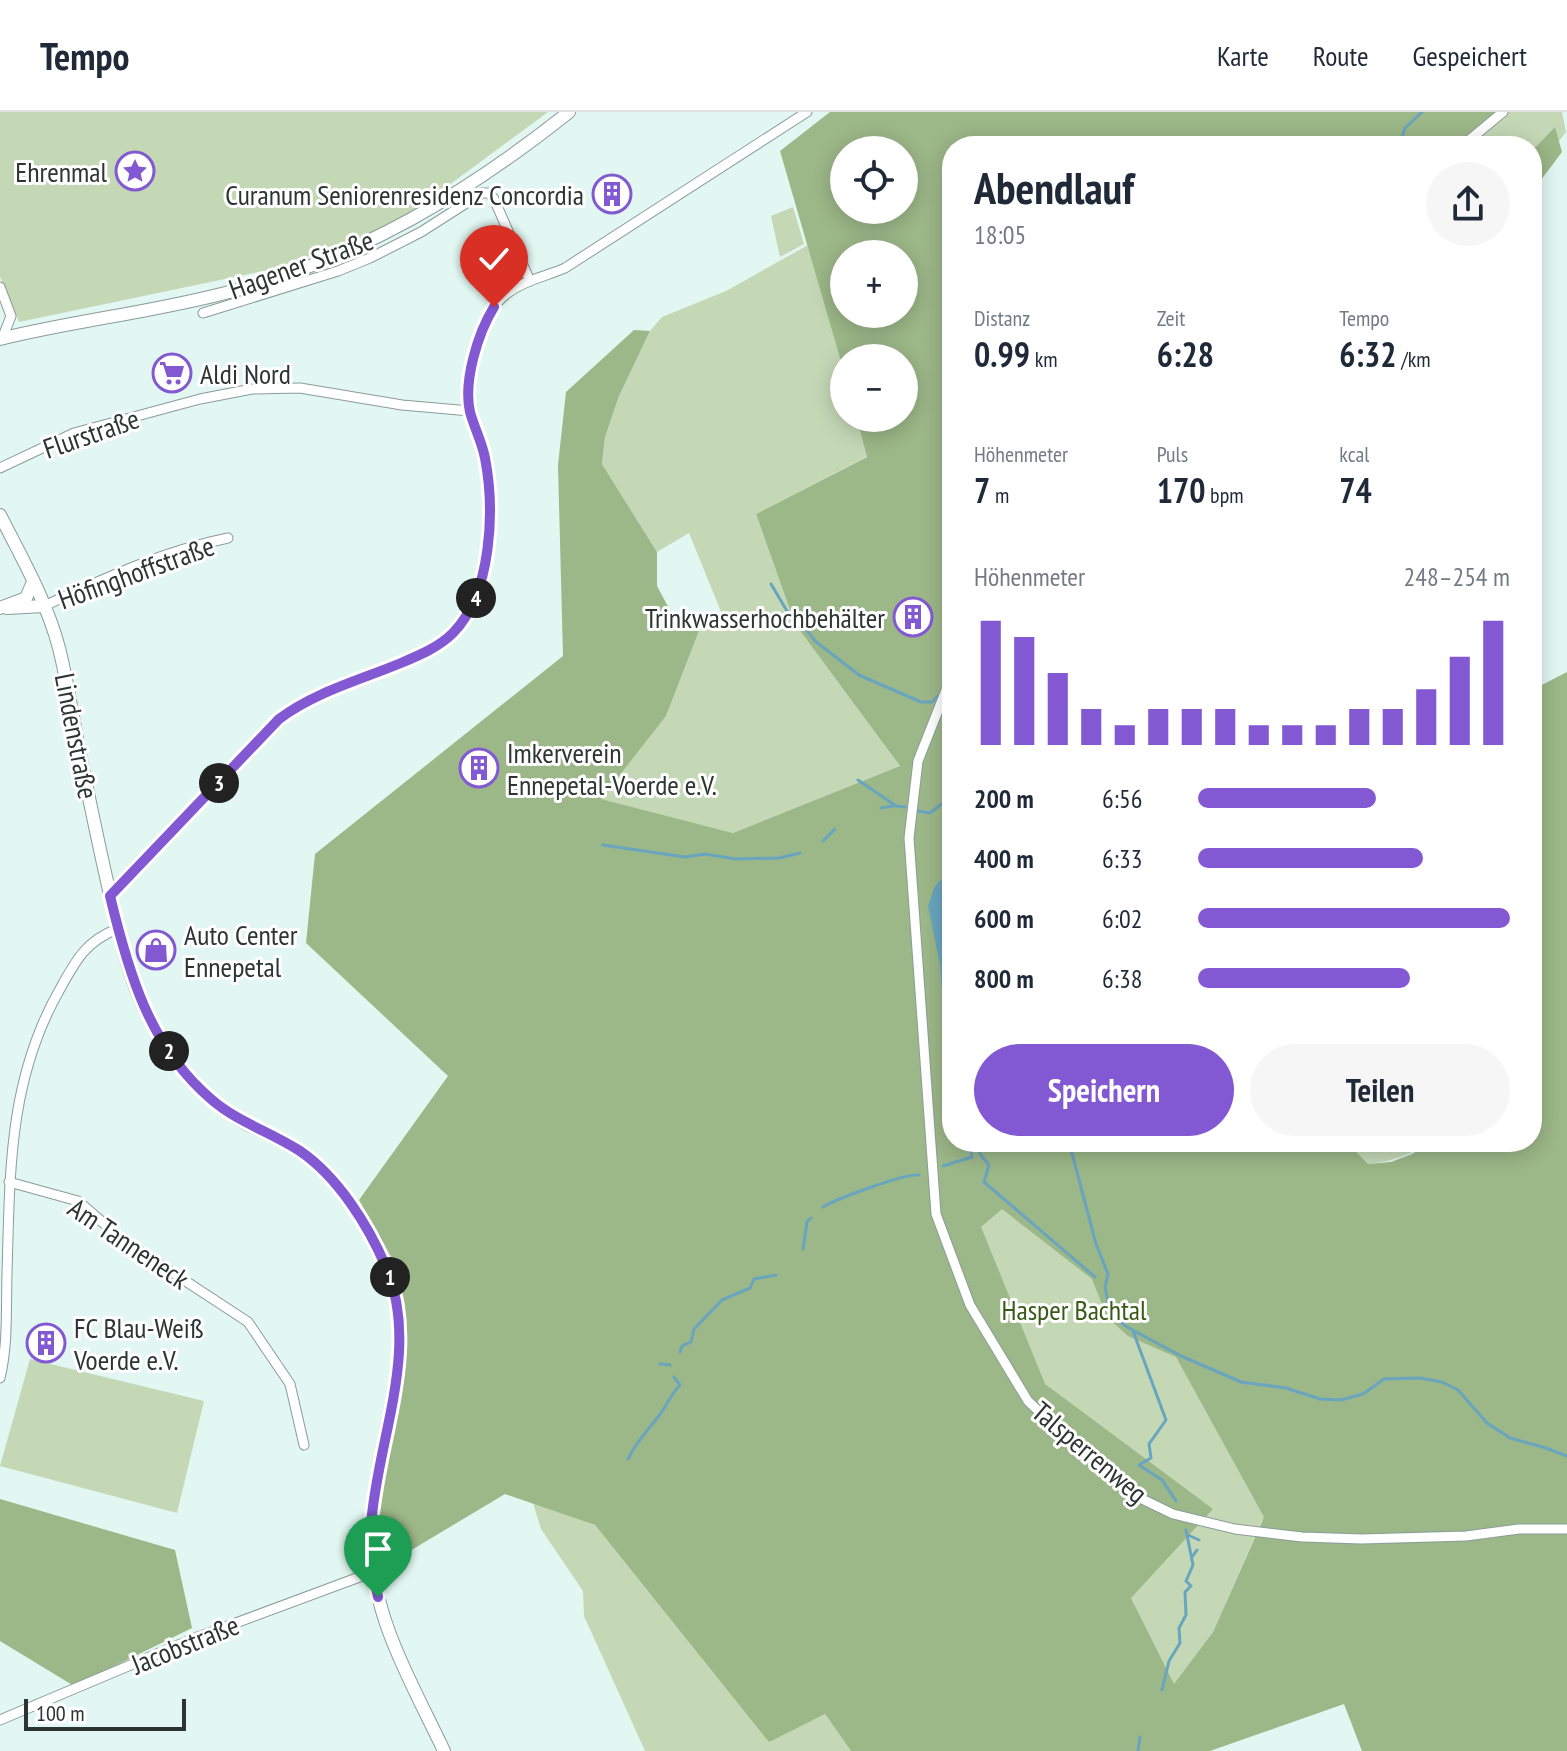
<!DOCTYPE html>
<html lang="de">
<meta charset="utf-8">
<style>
body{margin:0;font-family:"PT Sans Narrow",sans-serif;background:#f6f6f7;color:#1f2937;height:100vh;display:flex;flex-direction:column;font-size:30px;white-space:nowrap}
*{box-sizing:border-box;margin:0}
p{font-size:26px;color:#747a83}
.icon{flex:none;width:44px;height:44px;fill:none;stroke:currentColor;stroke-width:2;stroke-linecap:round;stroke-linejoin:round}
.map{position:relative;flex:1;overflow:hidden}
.drawer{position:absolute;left:942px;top:24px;width:600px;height:1016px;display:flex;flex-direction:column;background:#fff;border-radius:32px;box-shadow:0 4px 20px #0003}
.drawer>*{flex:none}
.controls{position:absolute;left:830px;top:24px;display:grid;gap:16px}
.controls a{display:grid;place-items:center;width:88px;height:88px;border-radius:50%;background:#fff;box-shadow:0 4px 20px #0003;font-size:40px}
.scale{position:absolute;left:24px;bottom:20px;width:162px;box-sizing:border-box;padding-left:8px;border:4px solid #2d3533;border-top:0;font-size:22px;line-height:28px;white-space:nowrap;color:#2d3533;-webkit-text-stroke:6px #fff;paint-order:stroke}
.pin{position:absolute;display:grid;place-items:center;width:68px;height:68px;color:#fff;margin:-82px -34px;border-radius:50% 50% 50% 0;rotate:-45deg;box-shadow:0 0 8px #0007}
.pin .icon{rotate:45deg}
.km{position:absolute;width:40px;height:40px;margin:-20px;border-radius:50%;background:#222;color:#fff;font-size:22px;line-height:40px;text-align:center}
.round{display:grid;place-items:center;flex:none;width:84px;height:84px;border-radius:42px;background:#f6f6f7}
.head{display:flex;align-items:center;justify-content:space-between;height:136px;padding:0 32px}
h1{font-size:44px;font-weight:700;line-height:60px}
.stats{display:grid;grid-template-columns:repeat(3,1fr);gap:12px;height:136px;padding:8px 32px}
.stats div{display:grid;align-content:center}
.stats b{font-size:34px;font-weight:700}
.stats small{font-size:22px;font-weight:400}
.stats p{font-size:22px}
.chart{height:224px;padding:16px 32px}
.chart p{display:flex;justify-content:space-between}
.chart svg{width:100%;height:144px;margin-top:8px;stroke:#8259d3;stroke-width:6}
.primary-button{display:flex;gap:16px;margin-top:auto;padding:16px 32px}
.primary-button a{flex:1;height:92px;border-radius:48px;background:#8259d3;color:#fff;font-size:32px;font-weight:700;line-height:92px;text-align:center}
.primary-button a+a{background:#f6f6f7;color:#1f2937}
ul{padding:0 32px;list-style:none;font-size:26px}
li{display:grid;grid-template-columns:128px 96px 1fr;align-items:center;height:60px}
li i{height:20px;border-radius:10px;background:#8259d3}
header{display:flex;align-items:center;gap:48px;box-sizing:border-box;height:112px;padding:0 40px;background:#fff;border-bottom:2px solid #e0e1e3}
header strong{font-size:38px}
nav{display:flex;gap:44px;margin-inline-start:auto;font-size:28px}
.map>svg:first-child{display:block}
.green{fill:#c4d8b6}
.forest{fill:#9cb788;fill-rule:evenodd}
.water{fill:#69a5be}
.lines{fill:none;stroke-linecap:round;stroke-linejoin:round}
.stream{stroke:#69a5be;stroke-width:3}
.street-casing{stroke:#899d98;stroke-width:11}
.secondary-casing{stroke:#899d98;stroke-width:14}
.street{stroke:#fff;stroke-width:9}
.secondary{stroke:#fff;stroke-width:12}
.route-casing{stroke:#fff;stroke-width:16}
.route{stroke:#8259d3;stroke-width:10}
.labels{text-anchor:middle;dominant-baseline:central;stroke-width:6;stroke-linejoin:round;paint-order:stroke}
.poi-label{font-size:28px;fill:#2d3533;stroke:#fff;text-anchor:start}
.street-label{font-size:28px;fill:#2d3533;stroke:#fff}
.park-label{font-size:28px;fill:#395a17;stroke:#fff}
</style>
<header>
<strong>Tempo</strong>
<nav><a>Karte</a><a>Route</a><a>Gespeichert</a></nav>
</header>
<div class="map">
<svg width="1567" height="1639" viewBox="0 0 1567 1639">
<rect width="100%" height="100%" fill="#e2f7f2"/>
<g class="green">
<path d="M0,0H548L399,110L278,156L19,210L0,165Z"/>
<path d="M1506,0H1562L1566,20L1532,64V34H1465Z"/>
<path d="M793,95L804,132L780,145L771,104Z"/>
<path d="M808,133L844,260V306H857L868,344L756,402L795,512L900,654L733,721L600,687L666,604L699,519L726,512L689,421L657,440L602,352L605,325L619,284L650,219L662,205L726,179Z"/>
<path d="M952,601V1030H1099L1274,1410L1262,1408L1213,1520L1174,1573L1131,1486L1046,1281L960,1120L916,709L925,657Z"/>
<path d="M1347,1030H1431C1410,1043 1393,1049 1368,1052Z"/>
<path d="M30,1247L204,1289L177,1401L0,1354Z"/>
<path d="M533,1391L595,1413L769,1629L825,1602L851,1639H645L584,1504L583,1479L541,1417Z"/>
</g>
<g class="forest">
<path d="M830,0H1506L1465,34H952V607L945,622L942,698L952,700V1030H1347L1368,1052L1391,1050L1412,1042L1431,1030H1532V578L1567,560V1639H1362L1344,1592L1210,1639H851L825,1602L769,1630L595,1413L505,1382L378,1458L379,1380L402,1246L405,1197L392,1146L359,1088L448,964L306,831L315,742L563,544L558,353L566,280L634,218L650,219L619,284L605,325L602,352L657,440V474L681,519H699L666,604L601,687L733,721L900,654L795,512L756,402L867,345L857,306H904V246H844V260L780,39ZM844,38H904V98H844ZM844,142H904V202H844ZM1002,1097L1092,1167L1107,1205L1128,1224L1176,1245L1264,1405L1213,1520L1174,1572L1131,1486L1213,1397L1045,1272L981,1115Z"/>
<path d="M1555,15L1562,40L1532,80V39Z"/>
<path d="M0,1387L175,1438L192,1516L74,1574L0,1529Z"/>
</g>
<path class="water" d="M940,768L952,775V868L943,895L940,853L928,794L934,776Z"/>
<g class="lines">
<g class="stream">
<path d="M1399,34L1405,16L1422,0"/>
<path d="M771,472L787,499L797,505L815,529L859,563L921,590H932L938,584"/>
<path d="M858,668L896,694L905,695"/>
<path d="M881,696L893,694"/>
<path d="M918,699L930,701L952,684"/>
<path d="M823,729L835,717"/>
<path d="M603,733L685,745L705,742L736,747L779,746L800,741"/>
<path d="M943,895L952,943"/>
<path d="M981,1030L980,1042L989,1053L984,1070L1095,1165"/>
<path d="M1069,1030L1096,1132L1108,1162L1105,1175L1108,1190L1116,1206L1127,1215L1179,1243L1241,1270L1286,1276L1320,1287L1341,1288L1363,1282L1384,1267L1420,1266L1442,1270L1458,1278L1487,1311L1510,1326L1546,1336L1567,1344"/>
<path d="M943,1054L972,1045L969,1030"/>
<path d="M823,1095C836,1087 906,1061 919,1063"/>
<path d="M803,1137L807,1110L811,1106"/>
<path d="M1133,1219L1166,1308L1149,1332L1151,1346L1139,1353L1162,1368L1176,1389"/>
<path d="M680,1240L682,1234L691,1230L694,1217L722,1188L750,1176L754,1167L776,1163"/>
<path d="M660,1252L670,1253"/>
<path d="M628,1347C636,1330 647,1319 658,1305C667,1294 670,1283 680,1273L674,1265"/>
<path d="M1188,1423L1199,1428"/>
<path d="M1192,1445L1197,1438"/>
<path d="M1162,1578L1169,1549L1180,1531L1179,1516L1186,1503L1185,1480L1191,1474L1186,1469L1193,1453L1186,1418"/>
<path d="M1138,1639L1140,1625"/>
</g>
<g class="street-casing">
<g id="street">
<path d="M1462,34L1503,0"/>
<path d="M0,175L11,204L2,227"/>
<path d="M203,201L338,159L370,146L421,120L482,81H489L494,87L530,169"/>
<path d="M0,356L74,321L200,287L252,277L300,276L402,293L470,299"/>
<path d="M44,494C103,467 163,439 228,426"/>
<path d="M952,563L918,649L909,726L936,1102L970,1193L1028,1289L1074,1333L1142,1387L1173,1402L1235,1417L1302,1425L1362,1427L1466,1424L1519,1417H1567"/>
<path d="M110,784L279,607C331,569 428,559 465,508C492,470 495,387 485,343C481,327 472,312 470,297C465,259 477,203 509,180C525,168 547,164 565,156L807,0"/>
<path d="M9,1070L78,1089L123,1128L248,1210L290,1272L304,1333"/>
<path d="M0,1266C8,1234 6,1196 7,1162C10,1061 8,968 60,877C76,848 86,829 117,817"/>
<path d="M0,1608L190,1528L373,1460"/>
</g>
</g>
<g class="secondary-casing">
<g id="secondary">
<path d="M0,227C77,208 156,200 233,179C361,145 466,82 569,0"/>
<path d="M0,403C22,446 47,490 59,536C67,568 72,600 78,632C89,686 100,741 113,795C123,838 133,880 156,919C178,957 208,991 247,1012C265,1021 285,1029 302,1041C340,1068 379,1125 392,1170C417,1257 369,1344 371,1431C372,1506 413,1573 444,1639"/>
<path d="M0,496L26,486L33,470"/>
<path d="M7,496L44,494"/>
</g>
</g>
<use href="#street" class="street"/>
<use href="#secondary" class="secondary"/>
</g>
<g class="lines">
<g class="route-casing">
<path id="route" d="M378,1485C373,1461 370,1437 371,1413C377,1328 421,1238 386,1155C368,1113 338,1065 300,1039C271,1020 237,1010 211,987C149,934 128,859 110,784L279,607C315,580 360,568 401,551C420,543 439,535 453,521C492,481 495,398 485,346C482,330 474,315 470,300C463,269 478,221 494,195"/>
</g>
<use href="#route" class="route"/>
</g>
<defs>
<g id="sight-ring" transform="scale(2)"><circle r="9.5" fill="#fff" stroke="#8259d3" stroke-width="1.5"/><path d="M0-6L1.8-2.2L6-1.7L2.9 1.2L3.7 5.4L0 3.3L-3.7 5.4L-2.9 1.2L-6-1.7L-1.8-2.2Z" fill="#8259d3"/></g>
<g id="building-ring" transform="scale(2)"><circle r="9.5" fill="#fff" stroke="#8259d3" stroke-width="1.5"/><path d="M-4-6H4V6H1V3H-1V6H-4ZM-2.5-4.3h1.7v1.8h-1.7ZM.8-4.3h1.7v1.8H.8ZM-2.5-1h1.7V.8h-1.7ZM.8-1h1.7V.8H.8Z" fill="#8259d3"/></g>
<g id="supermarket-ring" transform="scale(2)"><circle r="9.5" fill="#fff" stroke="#8259d3" stroke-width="1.5"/><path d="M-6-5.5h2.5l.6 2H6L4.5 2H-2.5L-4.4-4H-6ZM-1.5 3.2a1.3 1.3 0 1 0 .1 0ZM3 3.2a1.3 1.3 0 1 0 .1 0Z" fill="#8259d3"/></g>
<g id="shop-ring" transform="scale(2)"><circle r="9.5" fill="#fff" stroke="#8259d3" stroke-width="1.5"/><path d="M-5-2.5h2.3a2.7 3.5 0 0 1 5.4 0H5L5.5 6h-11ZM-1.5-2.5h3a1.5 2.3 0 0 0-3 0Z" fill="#8259d3"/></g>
</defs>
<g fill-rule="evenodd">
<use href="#sight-ring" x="135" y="59"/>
<use href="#building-ring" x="612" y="82"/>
<use href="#supermarket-ring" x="172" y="261"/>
<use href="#building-ring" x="913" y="505"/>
<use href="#building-ring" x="479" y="656"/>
<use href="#shop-ring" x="156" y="838"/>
<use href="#building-ring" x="46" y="1231"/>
</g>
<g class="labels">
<g class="poi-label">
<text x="107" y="59" text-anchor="end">Ehrenmal</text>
<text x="584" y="82" text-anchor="end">Curanum Seniorenresidenz Concordia</text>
<text x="200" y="261">Aldi Nord</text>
<text x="885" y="505" text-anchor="end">Trinkwasserhochbehälter</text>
<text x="507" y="640">Imkerverein<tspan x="507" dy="32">Ennepetal-Voerde e.V.</tspan></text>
<text x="184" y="822">Auto Center<tspan x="184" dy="32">Ennepetal</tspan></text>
<text x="74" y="1215">FC Blau-Weiß<tspan x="74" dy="32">Voerde e.V.</tspan></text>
</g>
<g class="street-label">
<text transform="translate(301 152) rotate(-20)">Hagener Straße</text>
<text transform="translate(91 321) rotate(-19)">Flurstraße</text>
<text transform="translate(136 460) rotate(-20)">Höfinghoffstraße</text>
<text transform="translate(77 624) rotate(79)">Lindenstraße</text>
<text transform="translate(129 1131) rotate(34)">Am Tanneneck</text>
<text transform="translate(1090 1340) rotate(40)">Talsperrenweg</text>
<text transform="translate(185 1532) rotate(-22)">Jacobstraße</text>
</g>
<g class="park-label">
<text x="1074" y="1197">Hasper Bachtal</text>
</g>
</g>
</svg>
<div class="controls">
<a><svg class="icon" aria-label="locate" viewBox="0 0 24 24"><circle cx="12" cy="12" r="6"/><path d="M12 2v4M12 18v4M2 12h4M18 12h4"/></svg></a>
<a>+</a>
<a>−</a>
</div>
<div class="scale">100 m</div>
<div class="pin" style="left:378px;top:1485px;background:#1e9e55"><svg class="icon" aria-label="arrive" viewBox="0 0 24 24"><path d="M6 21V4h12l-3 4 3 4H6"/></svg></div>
<div class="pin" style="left:494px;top:195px;background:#d93025"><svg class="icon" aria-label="check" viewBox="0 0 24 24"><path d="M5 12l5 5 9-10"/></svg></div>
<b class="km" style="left:390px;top:1165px">1</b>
<b class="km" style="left:169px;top:939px">2</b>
<b class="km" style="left:219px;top:671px">3</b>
<b class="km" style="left:476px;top:486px">4</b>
<section class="drawer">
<div class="head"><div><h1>Abendlauf</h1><p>18:05</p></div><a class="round"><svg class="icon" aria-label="share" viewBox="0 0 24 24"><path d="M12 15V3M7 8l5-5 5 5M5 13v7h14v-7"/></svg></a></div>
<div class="stats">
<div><p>Distanz</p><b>0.99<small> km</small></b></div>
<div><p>Zeit</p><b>6:28</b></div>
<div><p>Tempo</p><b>6:32<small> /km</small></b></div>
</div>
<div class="stats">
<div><p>Höhenmeter</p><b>7<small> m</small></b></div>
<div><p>Puls</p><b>170<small> bpm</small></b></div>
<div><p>kcal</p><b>74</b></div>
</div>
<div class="chart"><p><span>Höhenmeter</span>248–254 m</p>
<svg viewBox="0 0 160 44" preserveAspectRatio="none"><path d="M5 44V6M15 44V11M25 44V22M35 44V33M45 44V38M55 44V33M65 44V33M75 44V33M85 44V38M95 44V38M105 44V38M115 44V33M125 44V33M135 44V27M145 44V17M155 44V6"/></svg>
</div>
<ul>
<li><b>200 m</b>6:56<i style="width:57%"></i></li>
<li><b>400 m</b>6:33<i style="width:72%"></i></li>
<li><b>600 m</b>6:02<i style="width:100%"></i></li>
<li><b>800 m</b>6:38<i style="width:68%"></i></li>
</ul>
<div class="primary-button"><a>Speichern</a><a>Teilen</a></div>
</section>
</div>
